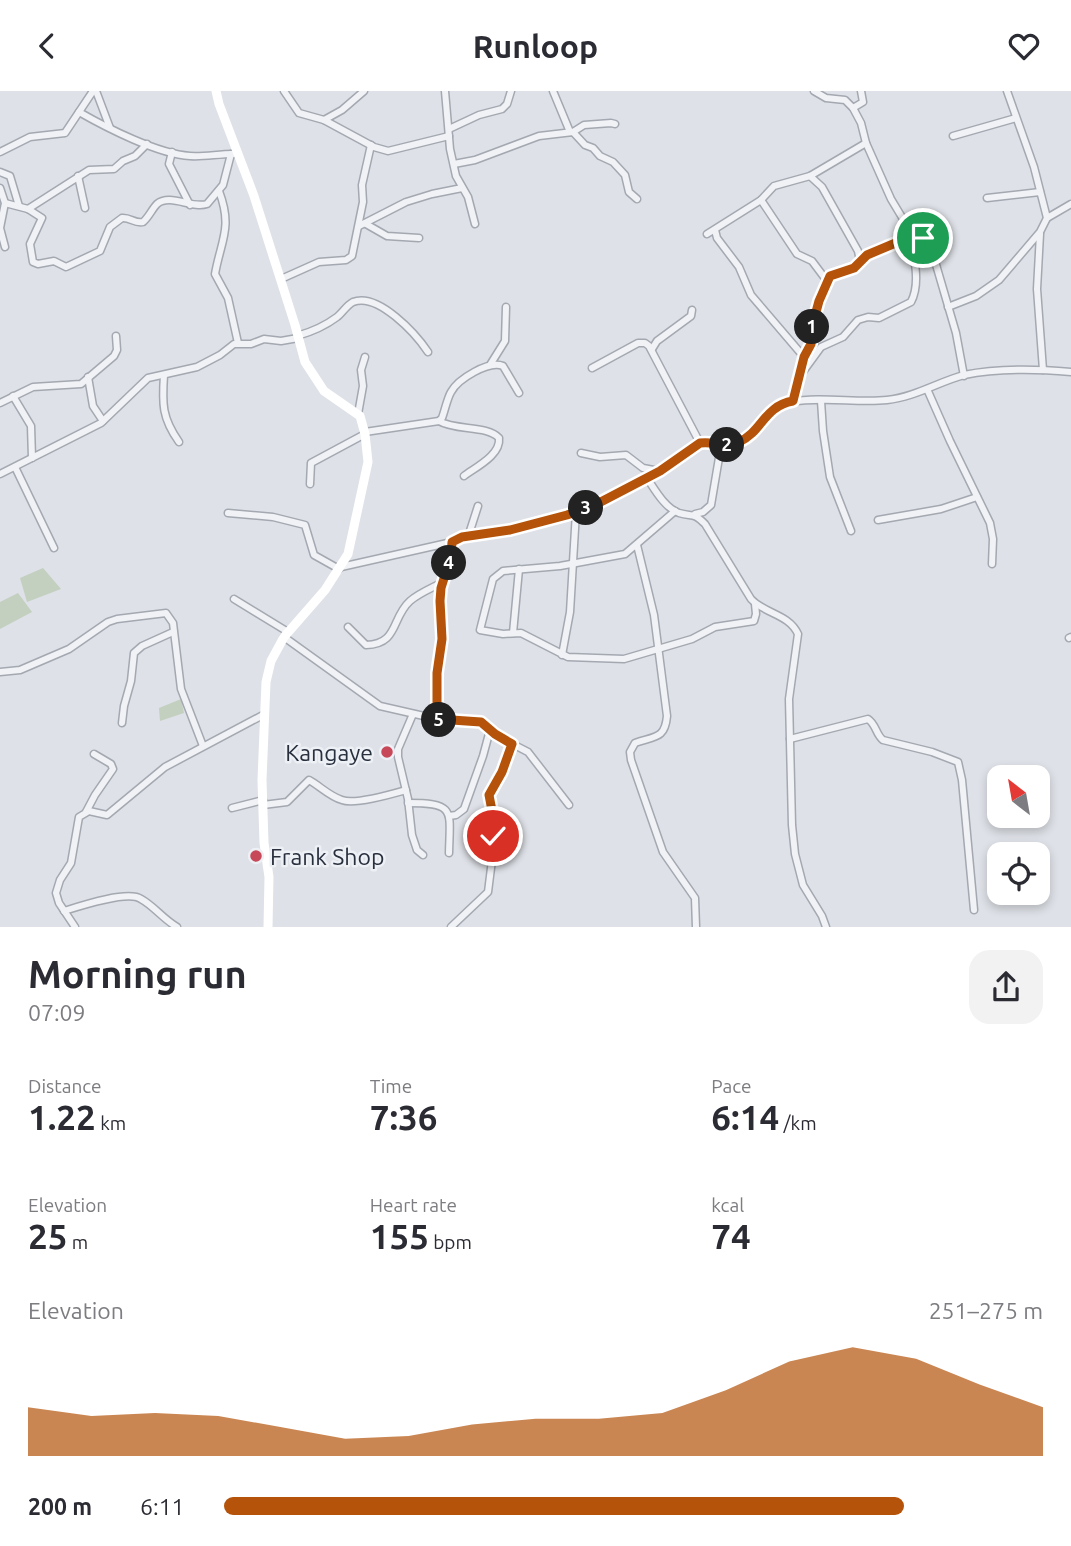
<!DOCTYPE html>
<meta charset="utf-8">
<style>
body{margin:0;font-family:Ubuntu,sans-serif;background:#f2f2f3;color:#2b2b33;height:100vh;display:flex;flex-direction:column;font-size:26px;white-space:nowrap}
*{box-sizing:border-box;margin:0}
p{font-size:23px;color:#7c7c81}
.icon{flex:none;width:38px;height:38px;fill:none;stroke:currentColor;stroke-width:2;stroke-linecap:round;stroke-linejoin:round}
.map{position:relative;height:836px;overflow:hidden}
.drawer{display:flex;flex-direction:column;background:#fff;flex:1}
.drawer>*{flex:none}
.needle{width:46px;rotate:329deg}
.buttons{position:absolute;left:987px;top:674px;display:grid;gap:14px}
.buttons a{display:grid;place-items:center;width:63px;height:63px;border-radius:14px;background:#fff;box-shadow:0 4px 10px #0003;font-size:35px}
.pin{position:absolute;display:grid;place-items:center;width:60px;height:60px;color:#fff;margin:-30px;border:4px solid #fff;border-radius:50%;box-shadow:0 2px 7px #0007}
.km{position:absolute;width:35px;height:35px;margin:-18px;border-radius:50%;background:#222;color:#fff;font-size:19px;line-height:35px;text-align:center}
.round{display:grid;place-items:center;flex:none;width:74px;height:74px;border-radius:21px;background:#f2f2f3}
.head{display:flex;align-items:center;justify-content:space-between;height:119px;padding:0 28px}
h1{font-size:38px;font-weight:700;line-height:52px}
.stats{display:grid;grid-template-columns:repeat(3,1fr);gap:10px;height:119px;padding:7px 28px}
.stats div{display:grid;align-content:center}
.stats b{font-size:35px;font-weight:700}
.stats small{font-size:19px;font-weight:400}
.stats p{font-size:19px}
.chart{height:196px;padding:14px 28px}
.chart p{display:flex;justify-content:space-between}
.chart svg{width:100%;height:126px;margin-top:7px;fill:#b45309;opacity:.7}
ul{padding:0 28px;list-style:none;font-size:23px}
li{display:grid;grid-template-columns:112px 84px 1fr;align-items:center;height:52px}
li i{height:18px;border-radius:9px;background:#b45309}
header{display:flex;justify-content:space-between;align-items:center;height:91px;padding:0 28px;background:#fff;font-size:32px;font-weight:700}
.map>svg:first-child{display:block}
.green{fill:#c3d0c0}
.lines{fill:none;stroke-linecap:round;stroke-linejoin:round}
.street-casing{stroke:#a4a8b1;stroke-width:9}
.street{stroke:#f1f2f5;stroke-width:6}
.secondary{stroke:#fff;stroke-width:9}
.route-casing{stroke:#fff;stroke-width:14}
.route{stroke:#b45309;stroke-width:9}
.poi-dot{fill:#c74858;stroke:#edf0f5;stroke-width:2.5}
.labels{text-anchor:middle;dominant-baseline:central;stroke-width:5;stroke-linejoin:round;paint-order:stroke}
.poi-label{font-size:23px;fill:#282f3d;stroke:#edf0f5;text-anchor:end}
</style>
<header><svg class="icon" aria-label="back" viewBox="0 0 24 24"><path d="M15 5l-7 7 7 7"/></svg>Runloop<svg class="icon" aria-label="heart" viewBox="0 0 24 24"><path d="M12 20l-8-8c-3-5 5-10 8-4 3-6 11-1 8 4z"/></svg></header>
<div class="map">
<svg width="1071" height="836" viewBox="0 0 1071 836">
<rect width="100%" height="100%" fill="#dee1e7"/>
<g class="green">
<path d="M43,477L61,498L27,511L20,487Z"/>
<path d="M18,502L32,521L0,538V511Z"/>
<path d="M181,608L184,622L160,630L159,617Z"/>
</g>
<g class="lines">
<g class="street-casing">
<g id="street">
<path d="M96,0L110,37"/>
<path d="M284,0L299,22L324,29L374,56L388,60L449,45"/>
<path d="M445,0L450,58L456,85L468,106L475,133"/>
<path d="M553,0L570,41"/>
<path d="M814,0L826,7L845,9L853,17L861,32L866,52L891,108L906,133L923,147L932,160L956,242L964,285"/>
<path d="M853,17L863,11L861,0"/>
<path d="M79,21C107,37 158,63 190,65C204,66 218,63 233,63"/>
<path d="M324,29L342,19L364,0"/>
<path d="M449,38L479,24L502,18L507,13L511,0"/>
<path d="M573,41L585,54L593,57L600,65L613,71L625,84L629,101L637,108"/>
<path d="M953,45L1016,27"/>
<path d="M0,61L30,46L65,42L93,0"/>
<path d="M172,61L169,73L190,114"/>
<path d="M454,73L475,69L539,45L573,41L584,34L611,32L615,33"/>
<path d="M0,81L10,85L19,115"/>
<path d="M78,85L85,117"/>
<path d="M810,85L822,96L858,160L860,170"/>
<path d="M0,97L5,112L0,137L5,156"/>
<path d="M219,100C233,137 221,149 215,183L228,207L238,252"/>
<path d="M987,107L1040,101"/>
<path d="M761,109L797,163L812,170L827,190"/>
<path d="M5,112L28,118L42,127L30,153L33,171L38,173L54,170L66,176L100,160L110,136L122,127C130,126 135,133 143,131C149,126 152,118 157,113C170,102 192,118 207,113L223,94L231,63"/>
<path d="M28,118L89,79L114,78L123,70L135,65L147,53"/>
<path d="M1047,127L1071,113"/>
<path d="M366,133L387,145L419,147"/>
<path d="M359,135L406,111L432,103L462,97"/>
<path d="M715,139L717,147L739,176L751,204L804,266"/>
<path d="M707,143L761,109L774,95L810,85L866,52"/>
<path d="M1040,143L1037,198L1043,279"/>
<path d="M281,188L319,171L346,169L352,165L363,111L362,94L371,54"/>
<path d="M948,216L976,205L999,189L1040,141L1047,127L1034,76L1007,0"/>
<path d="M297,245C311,241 325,235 337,226C342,222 347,214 353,211C378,201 416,243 428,261"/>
<path d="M652,258L657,250L691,225L692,219"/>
<path d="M490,274L505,250L506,216"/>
<path d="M592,277L638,252H645L649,255L700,352"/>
<path d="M802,282L821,256L843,246L858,229L868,226L879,227L911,211C921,192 914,165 909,145"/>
<path d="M164,284C162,313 162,327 179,351"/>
<path d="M88,286L93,315L103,330"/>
<path d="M927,298L950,350L990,432L993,448L992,473"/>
<path d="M13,305L31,335L32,367"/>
<path d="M793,310L804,266L811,253L813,232L819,210L830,185L854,177L867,164L917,143"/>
<path d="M821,310L823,340L830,386L851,440"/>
<path d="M0,312L33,296L81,293L114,265L117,259L116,245"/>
<path d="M358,323L363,295L361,279L365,266"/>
<path d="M439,330C456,340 487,334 499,347C501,364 476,376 464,385"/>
<path d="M365,341L439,330L442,327C445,319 447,308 451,301C458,288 489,269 503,275L519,302"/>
<path d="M581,362L600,366L626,364L643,377L659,380"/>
<path d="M15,376L54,457"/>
<path d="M0,383L101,332L148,287L197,276L220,264L234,253H251L264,248L281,250L298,247"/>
<path d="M647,387C655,399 665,417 679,422C693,426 693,421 705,433L751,508C765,523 789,523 798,543L789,608L792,734L795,763L803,794L822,825L826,836"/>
<path d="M310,393L311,372L365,343"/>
<path d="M675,420L625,463L560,475L503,480L493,488L480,539L503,543L521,542L568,566L624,568L692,548L715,536L754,530L756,523L755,513"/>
<path d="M228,422L273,426L305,434L314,464L339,478"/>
<path d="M695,423L703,421L711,414L721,355"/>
<path d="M878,429L941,418L977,406"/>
<path d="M468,446L478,415"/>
<path d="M637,454L654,524L667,625C665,648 655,645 635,652L630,661L631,669L663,761L695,807L696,836"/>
<path d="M341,476L452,451L462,446L525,435L593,414L661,380L700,352C716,350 724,359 742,350C761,340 764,315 791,311C820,305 857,312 887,309C915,306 938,291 964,284C998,277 1037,278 1071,281"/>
<path d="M234,508L288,541"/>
<path d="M348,536L366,554C399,553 391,527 410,510C419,502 432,497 443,491"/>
<path d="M513,542L519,478"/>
<path d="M284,546L380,615L437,628L481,631L495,644L528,661L569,714"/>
<path d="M1069,547L1071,546"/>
<path d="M562,564L570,521L576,421"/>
<path d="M0,581L20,579L69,558L108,531L117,528L166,522L173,532L181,598L203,655"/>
<path d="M413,623L398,658V666L408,708L412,744L417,759L423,764"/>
<path d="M437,628V582L442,549L440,510L441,497L451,465L452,451"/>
<path d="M122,632L124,615L131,590L134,562L142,555L173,541"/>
<path d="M790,648L868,628C876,633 876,644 883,649L932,661L958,671L962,689L974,819"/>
<path d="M408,712C456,712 450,719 449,762"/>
<path d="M263,714L287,711L309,689C320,695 329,705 342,709C355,714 392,703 406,699"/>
<path d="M232,717L263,709"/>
<path d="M86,721L95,704L113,678L111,673L94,663"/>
<path d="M449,725L456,724L464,718L483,665L490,639"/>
<path d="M64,820C80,815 128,799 141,808C154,815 163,828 177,836"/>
<path d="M75,836L59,812L56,802L60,789L71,772L79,726L89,720L107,724L165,676L263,624"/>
<path d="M451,836L488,801L493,761V730L489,703L502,681L512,653"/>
</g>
</g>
<use href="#street" class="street"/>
<path class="secondary" d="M216,0L219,13L254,105L295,234L305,271L324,300L360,325L365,343L368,371L348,463L325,499L284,546L271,570L266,591L262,689L264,752L269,786L268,836"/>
</g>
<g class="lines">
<g class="route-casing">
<path id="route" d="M493,745L494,730L489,704L502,681L512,653L495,643L481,631L437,628V582L442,548L440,510L441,497L451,465L452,451L462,446L510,439L567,424L593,415L660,380L700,352C715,350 725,357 739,351C762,341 764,315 793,310L804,266L811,253L813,232L819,210L830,185L854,177L867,164L917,143L923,147"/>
</g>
<use href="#route" class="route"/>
</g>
<g class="poi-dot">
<circle cx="387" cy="661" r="7"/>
<circle cx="256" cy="765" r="7"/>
</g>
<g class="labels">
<g class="poi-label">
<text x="373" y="661">Kangaye</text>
<text x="270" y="765" text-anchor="start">Frank Shop</text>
</g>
</g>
</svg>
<div class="buttons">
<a><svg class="needle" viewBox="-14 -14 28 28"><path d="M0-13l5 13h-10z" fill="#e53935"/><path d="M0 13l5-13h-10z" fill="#7c7c81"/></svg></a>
<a><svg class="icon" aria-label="locate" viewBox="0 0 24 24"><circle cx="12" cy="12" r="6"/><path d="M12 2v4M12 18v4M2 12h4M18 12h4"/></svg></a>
</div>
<div class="pin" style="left:923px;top:147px;background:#1e9e55"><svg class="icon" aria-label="arrive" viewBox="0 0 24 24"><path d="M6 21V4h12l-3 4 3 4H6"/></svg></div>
<div class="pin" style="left:493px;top:745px;background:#d93025"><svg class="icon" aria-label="check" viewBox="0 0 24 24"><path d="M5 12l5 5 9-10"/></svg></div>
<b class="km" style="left:812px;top:236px">1</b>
<b class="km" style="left:727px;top:354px">2</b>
<b class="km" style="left:586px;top:417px">3</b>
<b class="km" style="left:449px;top:472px">4</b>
<b class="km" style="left:439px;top:629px">5</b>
</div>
<section class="drawer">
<div class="head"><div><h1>Morning run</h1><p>07:09</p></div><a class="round"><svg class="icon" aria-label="share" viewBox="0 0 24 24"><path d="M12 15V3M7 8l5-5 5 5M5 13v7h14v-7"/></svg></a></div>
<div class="stats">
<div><p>Distance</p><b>1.22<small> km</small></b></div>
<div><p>Time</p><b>7:36</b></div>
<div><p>Pace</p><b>6:14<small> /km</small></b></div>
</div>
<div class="stats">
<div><p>Elevation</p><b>25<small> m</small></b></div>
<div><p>Heart rate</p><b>155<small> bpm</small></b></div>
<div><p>kcal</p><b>74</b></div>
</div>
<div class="chart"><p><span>Elevation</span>251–275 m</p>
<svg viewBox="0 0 160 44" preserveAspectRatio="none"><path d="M0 44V27L10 30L20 29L30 30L40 34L50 38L60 37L70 33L80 31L90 31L100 29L110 21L120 11L130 6L140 10L150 19L160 27V44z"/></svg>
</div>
<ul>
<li><b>200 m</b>6:11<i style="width:83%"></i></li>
</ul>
</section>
